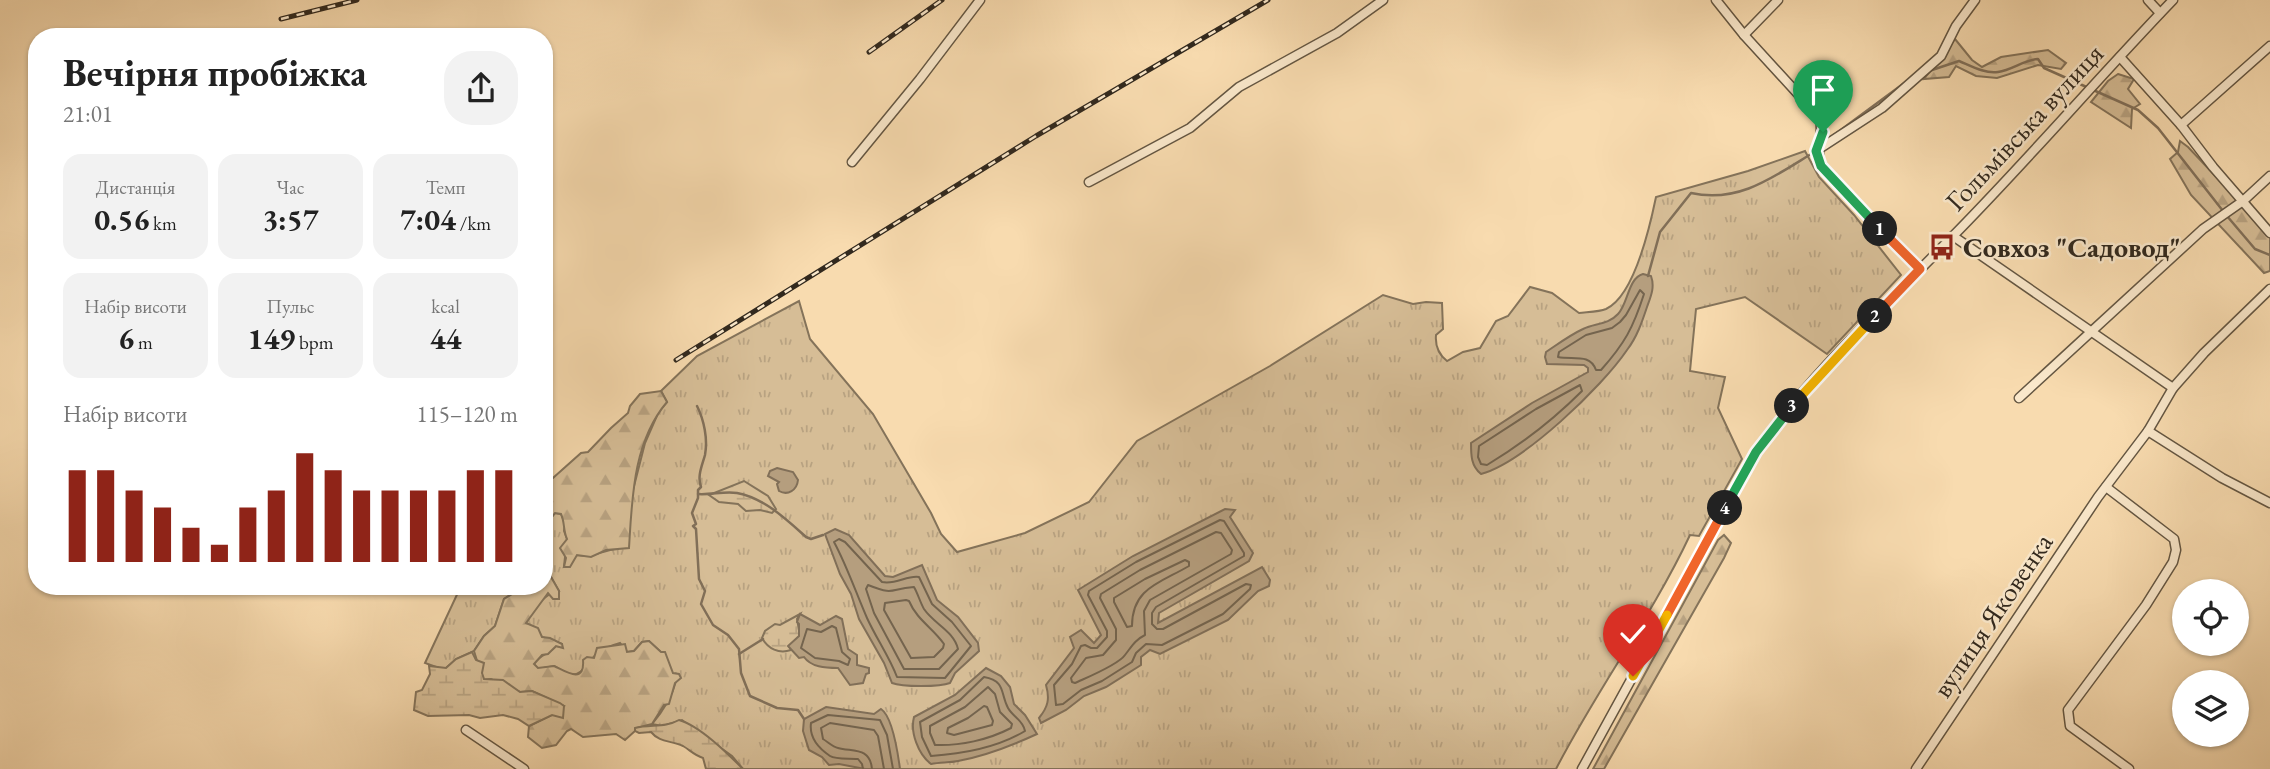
<!DOCTYPE html>
<html lang="uk">
<meta charset="utf-8">
<style>
body{margin:0;font-family:"EB Garamond",serif;background:#f2f2f2;color:#222;height:100vh;display:flex;flex-direction:column;font-size:26px;white-space:nowrap}
*{box-sizing:border-box;margin:0}
p{font-size:23px;color:#767676}
.icon{flex:none;width:38px;height:38px;fill:none;stroke:currentColor;stroke-width:2;stroke-linecap:round;stroke-linejoin:round}
.map{position:relative;flex:1;overflow:hidden}
.side{position:absolute;left:28px;top:28px;width:525px;height:567px;display:flex;flex-direction:column;background:#fff;border-radius:28px;box-shadow:0 2px 5px #0004}
.side>*{flex:none}
.tools{position:absolute;left:2172px;top:579px;display:grid;gap:14px}
.tools a{display:grid;place-items:center;width:77px;height:77px;border-radius:50%;background:#fff;box-shadow:0 2px 5px #0004;font-size:35px}
.pin{position:absolute;display:grid;place-items:center;width:60px;height:60px;color:#fff;margin:-72px -30px;border-radius:50% 50% 50% 0;rotate:-45deg;box-shadow:0 0 7px #0007}
.pin .icon{rotate:45deg}
.km{position:absolute;width:35px;height:35px;margin:-18px;border-radius:50%;background:#222;color:#fff;font-size:19px;line-height:35px;text-align:center}
.round{display:grid;place-items:center;flex:none;width:74px;height:74px;border-radius:28px;background:#f2f2f2}
.summary{display:flex;align-items:center;justify-content:space-between;height:119px;padding:0 35px}
h1{font-size:38px;font-weight:700;line-height:52px}
.metrics{display:grid;grid-template-columns:repeat(3,1fr);gap:10px;height:119px;padding:7px 35px}
.metrics div{display:grid;align-content:center;border-radius:18px;background:#f2f2f2;text-align:center}
.metrics b{font-size:30px;font-weight:700}
.metrics small{font-size:19px;font-weight:400}
.metrics p{font-size:19px}
.chart{height:196px;padding:14px 35px}
.chart p{display:flex;justify-content:space-between}
.chart svg{width:100%;height:126px;margin-top:7px;stroke:#8f2418;stroke-width:6}
.map>svg:first-child{display:block}
.grass{fill:url(#grass-tufts);stroke:#84735a;stroke-width:2}
.forest{fill:url(#forest-firs);stroke:#84735a;stroke-width:2}
.wetland{fill:url(#wetland-marsh);stroke:#84735a;stroke-width:2}
.water{fill:#b59e7e;stroke:#816f58;stroke-width:2}
.lines{fill:none;stroke-linecap:round;stroke-linejoin:round}
.shore{stroke:#74644e;stroke-width:2}
.stream{stroke:#816f58;stroke-width:2.5}
.street-casing{stroke:#645642;stroke-width:11}
.street{stroke:#fae8cb;stroke-width:8}
.rail-casing{stroke:#32291e;stroke-width:5}
.rail{stroke:#fae8cb;stroke-width:2.5;stroke-dasharray:8;stroke-linecap:butt}
.split-1-casing{stroke:#fff;stroke-width:14}
.split-2-casing{stroke:#fff;stroke-width:14}
.split-3-casing{stroke:#fff;stroke-width:14}
.split-4-casing{stroke:#fff;stroke-width:14}
.split-5-casing{stroke:#fff;stroke-width:14}
.split-6-casing{stroke:#fff;stroke-width:14}
.split-1{stroke:#22a559;stroke-width:9}
.split-2{stroke:#f0652b;stroke-width:9}
.split-3{stroke:#f5b400;stroke-width:9}
.split-4{stroke:#22a559;stroke-width:9}
.split-5{stroke:#f0652b;stroke-width:9}
.split-6{stroke:#f5b400;stroke-width:9}
.labels{text-anchor:middle;dominant-baseline:central;stroke-width:5;stroke-linejoin:round;paint-order:stroke}
.street-label{font-size:28px;fill:#32291e;stroke:#fae8cb}
.poi-label{font-size:28px;font-weight:bold;fill:#32291e;stroke:#fae8cb;text-anchor:start}
</style>
<div class="map">
<svg width="2270" height="769" viewBox="0 0 2270 769">
<defs>
<pattern id="grass-tufts" width="24" height="20" patternUnits="userSpaceOnUse" patternTransform="scale(1.75)"><rect width="24" height="20" fill="#d6bd96"/><path d="M3 7l-1-3M5 7V3M7 7l1-3M15 17l-1-3M17 17v-4M19 17l1-3" fill="none" stroke="#b8a281"/></pattern>
<pattern id="forest-firs" width="22" height="20" patternUnits="userSpaceOnUse" patternTransform="scale(1.75)"><rect width="22" height="20" fill="#d6bd96"/><path d="M5 1l3.5 6h-7zM16 11l3.5 6h-7z" fill="#b8a281"/></pattern>
<pattern id="wetland-marsh" width="20" height="14" patternUnits="userSpaceOnUse" patternTransform="scale(1.75)"><rect width="20" height="14" fill="#d6bd96"/><path d="M1 5h8M5 5V1M11 12h8M15 12V8" fill="none" stroke="#b8a281"/></pattern>
</defs>
<rect width="100%" height="100%" fill="#f8dbaf"/>
<filter id="stains"><feTurbulence type="fractalNoise" baseFrequency=".00286" numOctaves="4"/><feColorMatrix values="0 0 0 0 .2 0 0 0 0 .09 0 0 0 0 .02 0 0 0 .5 -.17"/></filter>
<radialGradient id="worn" r=".72"><stop offset=".6" stop-color="#630" stop-opacity="0"/><stop offset="1" stop-color="#630" stop-opacity=".3"/></radialGradient>
<g class="grass">
<path d="M1805,151L1819,177L1854,215L1901,275L1827,354L1745,297L1696,309L1690,371L1725,377L1718,408L1742,459L1699,536L1690,535C1652,616 1597,689 1556,769H743L732,756L682,720L662,726L652,724C663,711 672,697 676,681L661,652L649,641L642,642L634,651L627,652L620,643C613,645 605,648 599,652C589,658 583,678 569,674C564,673 559,668 554,666L538,669L534,664C540,654 550,654 556,646L562,647V644L542,637L526,623C535,609 541,595 559,591L551,577L544,579V527L555,513L561,514L565,523L564,531L567,539L564,566L577,555C595,558 601,550 618,549L645,443L659,411L667,402L661,391L697,356L799,301L810,339L873,414L931,513L941,534L957,552L1025,533L1089,502L1137,441L1270,366L1383,295L1413,304L1426,302L1442,303L1443,329L1436,335C1435,346 1438,354 1447,361L1463,352L1480,348L1496,321L1508,316L1530,287L1552,293L1579,313C1586,312 1599,312 1606,309C1634,296 1650,226 1656,197L1748,171Z"/>
<path d="M461,586H525L504,599L495,626L484,636L474,651L456,659L446,668H439L425,663Z"/>
</g>
<g class="forest">
<path d="M1955,39L1972,60L1982,67L2001,57L2048,50L2066,63L2061,69L2038,65L1997,78L1976,76L1956,66L1949,77L1924,79Z"/>
<path d="M2118,74L2134,79L2128,89L2140,104L2132,109L2131,128L2091,102L2108,81Z"/>
<path d="M2180,141L2188,147L2270,234V271L2264,273L2191,195L2170,159L2178,152Z"/>
<path d="M661,391L667,402C633,442 632,499 629,548L606,550L591,557L577,555L570,567H564L566,558L560,548L567,539C563,530 565,523 561,514L555,513L544,527V486L581,453L588,452L611,428L628,413L630,406L640,394Z"/>
<path d="M1724,535L1731,543L1724,558L1604,769H1593L1718,540Z"/>
<path d="M551,577L559,591V599H553L548,593L526,623L538,628L542,637L550,638L562,644L563,648L556,646L548,654L542,655L534,664L538,668L554,666C565,671 585,685 583,660L587,657L594,658L597,648L625,644L627,652L634,651L642,642L649,641L661,652H665L673,673L679,674L681,678L675,683L669,704L664,705L652,724L636,728L635,731L625,740L616,734L583,737L571,729L567,731L556,745L542,748L528,737L529,726L552,715L564,706L532,691L520,692L491,679L483,680L474,651L484,636L495,626L504,599L525,586H544V579Z"/>
</g>
<g class="wetland">
<path d="M744,481L768,496L776,509L772,513L760,510L746,511L738,504L719,502L709,495Z"/>
<path d="M800,614L797,619L800,636L789,646L791,650C779,654 768,649 762,638L765,631L775,624L780,625Z"/>
<path d="M472,652L476,660L484,663L482,673L484,679L503,680L520,692L532,691L560,703L564,706L563,718L552,715L529,726L518,719L503,715L480,718L469,715L428,716L414,710L416,692L422,690L430,674L429,666L446,668L456,659Z"/>
<path d="M679,720C700,726 727,753 743,769H706L703,758C694,755 690,750 683,746C670,740 660,743 651,732L639,733L635,731V728C651,724 665,728 679,720Z"/>
</g>
<g class="water">
<path d="M1643,274L1651,276C1655,287 1651,296 1647,307C1642,322 1637,337 1627,350C1602,387 1524,462 1481,474C1471,466 1471,455 1471,443L1532,403L1588,372V368L1584,365L1547,364L1545,357L1546,352C1558,344 1570,335 1583,329C1595,323 1608,325 1618,314C1628,304 1628,278 1643,274Z"/>
<path d="M777,468L793,472L798,480C797,490 788,496 779,491L777,484L779,482L768,476L770,471Z"/>
<path d="M1225,509L1235,510L1230,517L1253,553L1249,561L1159,613L1158,623L1262,567L1270,580L1269,586L1258,591L1228,620L1160,654L1150,650L1141,657V665L1106,687L1084,696L1066,710L1041,723L1039,718C1048,707 1050,699 1046,685L1074,648L1070,637L1081,630L1094,643L1101,635L1078,590L1133,556Z"/>
<path d="M835,529L849,535L885,576L893,577L922,565L937,600L958,617L978,643L979,651L955,673L950,683C940,687 902,687 892,683L884,663L859,619L851,594L840,574L825,534Z"/>
<path d="M800,614L820,625L836,616L842,619L848,649L857,655V665L869,668V673L866,674L863,683L850,685L838,668C825,668 811,667 804,657L799,658L788,646L799,636V624L797,622Z"/>
<path d="M986,668L1001,676L1010,687L1014,704L1025,715L1037,734C1011,746 985,756 958,761C948,763 941,762 931,764C918,754 910,732 914,717L955,695Z"/>
<path d="M826,707L874,714L881,709C893,717 898,754 900,769H865L839,764L829,765L822,757L809,750L803,731L804,719Z"/>
</g>
<g class="lines">
<g class="shore">
<path d="M1640,290L1644,294C1633,328 1625,343 1601,370H1596C1590,353 1573,360 1558,357L1559,352L1586,335L1612,328L1620,322L1626,315Z"/>
<path d="M1580,385L1582,391C1553,420 1522,444 1487,465L1481,464L1478,457L1479,446L1536,409Z"/>
<path d="M1220,520L1224,521L1244,553V556L1156,607L1152,613V624L1157,629H1163L1246,584L1251,585L1250,589L1223,614L1162,645L1146,644L1136,653L1132,662L1102,681L1081,690L1063,704L1056,705L1054,685L1072,664L1081,646L1085,645L1091,648H1097L1107,637V631L1088,595L1089,591L1136,562Z"/>
<path d="M1216,532L1221,533L1232,550L1231,554L1150,600L1144,611L1145,635C1135,640 1132,646 1125,655C1118,665 1088,677 1075,683L1072,682L1071,678L1086,658L1103,655L1116,640V629L1100,598L1101,594L1140,570Z"/>
<path d="M839,539L845,542L882,582C896,585 907,575 919,577L932,604L952,622L971,646L945,678L897,677C889,656 876,638 867,618C856,593 847,566 834,542Z"/>
<path d="M1185,560L1189,562V566C1160,583 1132,588 1132,626L1127,627L1114,602V598L1145,579Z"/>
<path d="M868,585C896,596 888,589 914,587C918,594 920,602 924,609C934,624 954,631 958,649L939,669H904L874,613L866,589Z"/>
<path d="M906,600L909,601C917,620 933,628 944,644L943,648L934,657L911,658L884,610L885,603Z"/>
<path d="M832,626L836,628L842,652L850,659L848,665L839,661L815,658L801,648L807,629L821,632Z"/>
<path d="M984,677C1006,681 1000,693 1008,708C1013,717 1023,720 1025,731C997,748 962,754 931,756L922,737L920,722L960,700Z"/>
<path d="M988,687L995,694L1000,712L1012,724L1011,728C988,740 960,746 935,745L930,733V726L965,707Z"/>
<path d="M984,706L987,707L993,721L992,725L954,735L947,733L948,728L968,718Z"/>
<path d="M863,769L862,764L858,759C850,758 836,760 830,756C818,748 809,738 811,723L828,715L880,720L887,735L893,769"/>
<path d="M872,769C870,747 853,752 838,748C833,747 828,742 823,739L821,728L830,723L874,730L878,736L884,769"/>
</g>
<g class="stream">
<path d="M1929,71L1959,61C1971,66 1985,74 1998,72C2012,70 2024,60 2038,59L2044,68L2138,110L2158,128L2223,211"/>
<path d="M1834,135L1907,81"/>
<path d="M2227,216L2255,249L2270,255"/>
<path d="M1648,276L1660,232L1691,193C1740,204 1776,175 1816,151"/>
<path d="M697,406C704,420 708,439 705,455C702,466 697,476 701,487L698,490V498L692,513L696,524L693,526L696,529L699,579L705,591L701,604L713,625L728,635L739,649L741,673L750,696L777,708L798,710L804,719"/>
<path d="M698,494C711,495 724,491 737,493C764,498 786,519 806,537L811,539L823,535"/>
<path d="M739,654L763,639"/>
</g>
<g class="street-casing">
<g id="street">
<path d="M1716,0L1744,35L1820,118C1824,139 1815,146 1821,166L1920,269"/>
<path d="M2148,0L2160,13"/>
<path d="M1744,35L1778,0"/>
<path d="M2120,57L2181,125L2213,167L2270,233"/>
<path d="M2181,125L2270,46"/>
<path d="M1816,151L1882,108L1941,56L1956,26L1975,0"/>
<path d="M852,162L920,79L980,0"/>
<path d="M1089,182L1190,128L1239,87L1337,33L1383,0"/>
<path d="M1953,236L2173,388"/>
<path d="M2019,398L2203,229L2243,201L2270,176"/>
<path d="M2148,431L2222,478L2270,503"/>
<path d="M2106,487L2174,539L2176,550L2173,562L2146,605L2068,710L2070,726L2129,769"/>
<path d="M466,730L524,769"/>
<path d="M1582,769L1756,452C1811,373 1885,306 1952,237C2028,160 2098,78 2173,0"/>
<path d="M1916,769L2098,497L2148,431L2173,388L2204,353L2270,289"/>
</g>
</g>
<use href="#street" class="street"/>
<g class="rail-casing">
<g id="rail">
<path d="M281,19L357,0"/>
<path d="M869,52L942,0"/>
<path d="M676,360L1036,136L1268,0"/>
</g>
</g>
<use href="#rail" class="rail"/>
</g>
<g class="lines">
<g class="split-1-casing">
<path id="split-1" d="M1823,132L1816,151L1821,166L1880,229"/>
</g>
<g class="split-2-casing">
<path id="split-2" d="M1875,316L1920,269L1880,229"/>
</g>
<g class="split-3-casing">
<path id="split-3" d="M1792,406L1875,316"/>
</g>
<g class="split-4-casing">
<path id="split-4" d="M1725,508L1756,452L1792,406"/>
</g>
<g class="split-5-casing">
<path id="split-5" d="M1667,615L1725,508"/>
</g>
<g class="split-6-casing">
<path id="split-6" d="M1633,676L1667,615"/>
</g>
<use href="#split-1" class="split-1"/>
<use href="#split-2" class="split-2"/>
<use href="#split-3" class="split-3"/>
<use href="#split-4" class="split-4"/>
<use href="#split-5" class="split-5"/>
<use href="#split-6" class="split-6"/>
</g>
<defs>
<g id="bus-bare" transform="scale(2.1)"><path d="M-5-6H5V4H4V6H2V4H-2V6H-4V4H-5ZM-3.5-4V0h7V-4ZM-3.5 1.2v1.5H-2V1.2ZM2 1.2v1.5H3.5V1.2Z" fill="#8f2418" stroke="#fae8cb" stroke-width="2.5" paint-order="stroke"/></g>
</defs>
<g fill-rule="evenodd">
<use href="#bus-bare" x="1942" y="247"/>
</g>
<g class="labels">
<g class="street-label">
<text transform="translate(2024 127) rotate(-47)">Гольмівська вулиця</text>
<text transform="translate(1992 615) rotate(-56)">вулиця Яковенка</text>
</g>
<g class="poi-label">
<text x="1963" y="247">Совхоз "Садовод"</text>
</g>
</g>
<rect width="100%" height="100%" filter="url(#stains)"/>
<rect width="100%" height="100%" fill="url(#worn)"/>
</svg>
<div class="tools">
<a><svg class="icon" aria-label="locate" viewBox="0 0 24 24"><circle cx="12" cy="12" r="6"/><path d="M12 2v4M12 18v4M2 12h4M18 12h4"/></svg></a>
<a><svg class="icon" aria-label="layers" viewBox="0 0 24 24"><path d="M12 4l9 5-9 5-9-5zM3 14l9 5 9-5"/></svg></a>
</div>
<div class="pin" style="left:1823px;top:132px;background:#1e9e55"><svg class="icon" aria-label="arrive" viewBox="0 0 24 24"><path d="M6 21V4h12l-3 4 3 4H6"/></svg></div>
<div class="pin" style="left:1633px;top:676px;background:#d93025"><svg class="icon" aria-label="check" viewBox="0 0 24 24"><path d="M5 12l5 5 9-10"/></svg></div>
<b class="km" style="left:1880px;top:229px">1</b>
<b class="km" style="left:1875px;top:316px">2</b>
<b class="km" style="left:1792px;top:406px">3</b>
<b class="km" style="left:1725px;top:508px">4</b>
<section class="side">
<div class="summary"><div><h1>Вечірня пробіжка</h1><p>21:01</p></div><a class="round"><svg class="icon" aria-label="share" viewBox="0 0 24 24"><path d="M12 15V3M7 8l5-5 5 5M5 13v7h14v-7"/></svg></a></div>
<div class="metrics">
<div><p>Дистанція</p><b>0.56<small> km</small></b></div>
<div><p>Час</p><b>3:57</b></div>
<div><p>Темп</p><b>7:04<small> /km</small></b></div>
</div>
<div class="metrics">
<div><p>Набір висоти</p><b>6<small> m</small></b></div>
<div><p>Пульс</p><b>149<small> bpm</small></b></div>
<div><p>kcal</p><b>44</b></div>
</div>
<div class="chart"><p><span>Набір висоти</span>115–120 m</p>
<svg viewBox="0 0 160 44" preserveAspectRatio="none"><path d="M5 44V12M15 44V12M25 44V19M35 44V25M45 44V32M55 44V38M65 44V25M75 44V19M85 44V6M95 44V12M105 44V19M115 44V19M125 44V19M135 44V19M145 44V12M155 44V12"/></svg>
</div>
</section>
</div>
